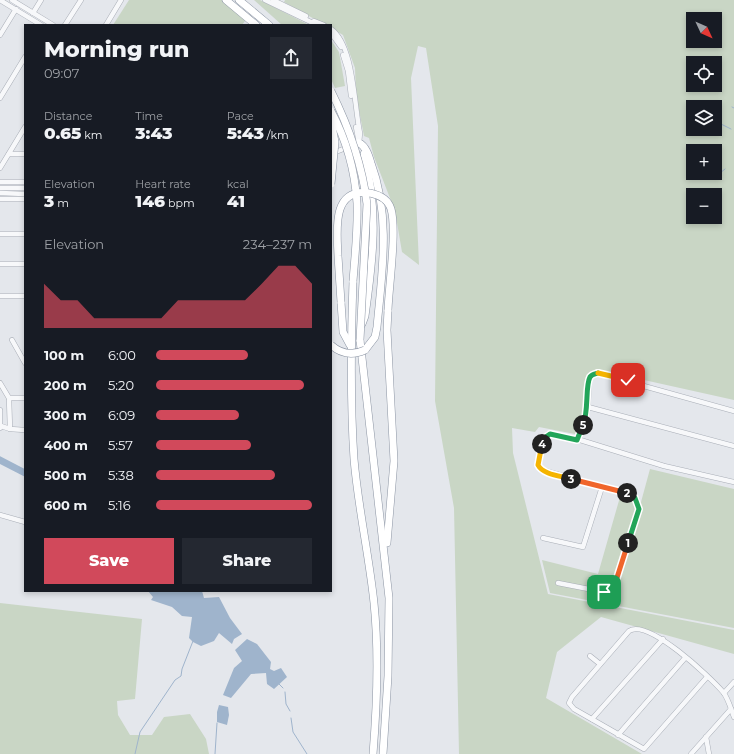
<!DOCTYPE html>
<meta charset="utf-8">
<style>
body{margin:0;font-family:Montserrat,sans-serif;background:#242831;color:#f1f3f6;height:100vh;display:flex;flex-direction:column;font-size:15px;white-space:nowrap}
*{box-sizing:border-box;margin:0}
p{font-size:13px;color:#9ea1a6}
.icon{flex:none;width:22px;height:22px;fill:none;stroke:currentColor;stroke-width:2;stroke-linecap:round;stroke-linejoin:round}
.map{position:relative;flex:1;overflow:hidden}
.drawer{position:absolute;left:24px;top:24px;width:308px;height:568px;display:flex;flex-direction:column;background:#171b24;border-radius:0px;box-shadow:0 2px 6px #0003}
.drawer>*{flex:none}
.needle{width:26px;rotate:134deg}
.tools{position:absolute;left:686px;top:12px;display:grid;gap:8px}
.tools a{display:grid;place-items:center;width:36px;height:36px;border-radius:0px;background:#171b24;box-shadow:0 2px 6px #0003;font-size:20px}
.pin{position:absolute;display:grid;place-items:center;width:34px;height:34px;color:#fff;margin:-17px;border-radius:8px;box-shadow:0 2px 6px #0006}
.km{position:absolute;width:20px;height:20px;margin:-10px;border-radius:50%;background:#222;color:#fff;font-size:11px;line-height:20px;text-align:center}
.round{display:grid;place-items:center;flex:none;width:42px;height:42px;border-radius:0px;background:#242831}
.overview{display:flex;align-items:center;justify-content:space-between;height:68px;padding:0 20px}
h1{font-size:22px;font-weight:800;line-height:30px}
.stats{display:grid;grid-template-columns:repeat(3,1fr);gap:6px;height:68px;padding:4px 20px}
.stats div{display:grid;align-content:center}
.stats b{font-size:17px;font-weight:800}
.stats small{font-size:11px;font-weight:400}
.stats p{font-size:11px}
.chart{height:112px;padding:8px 20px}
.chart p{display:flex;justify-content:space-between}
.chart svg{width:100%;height:72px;margin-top:4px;fill:#d1495b;opacity:.7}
.button{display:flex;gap:8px;margin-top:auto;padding:8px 20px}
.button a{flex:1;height:46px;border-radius:0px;background:#d1495b;color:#fff;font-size:16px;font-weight:800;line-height:46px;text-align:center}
.button a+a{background:#242831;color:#f1f3f6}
ul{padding:0 20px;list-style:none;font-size:13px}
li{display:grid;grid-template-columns:64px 48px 1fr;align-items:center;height:30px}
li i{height:10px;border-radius:5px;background:#d1495b}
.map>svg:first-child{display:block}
.green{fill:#c9d6c5;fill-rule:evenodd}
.water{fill:#9fb4cc}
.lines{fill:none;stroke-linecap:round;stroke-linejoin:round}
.stream{stroke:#9fb4cc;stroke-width:1}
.river{stroke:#9fb4cc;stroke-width:7}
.minor-casing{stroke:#a9aeb7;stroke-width:5.5}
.highway-casing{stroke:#8b94a3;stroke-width:8}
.minor{stroke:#f7f8fa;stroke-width:4.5}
.highway{stroke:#fff;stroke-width:7}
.highway-bridge-casing{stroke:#8b94a3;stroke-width:8;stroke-linecap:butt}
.highway-bridge{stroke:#fff;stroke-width:7}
.split-1-casing{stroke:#fff;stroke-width:8}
.split-2-casing{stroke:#fff;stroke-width:8}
.split-3-casing{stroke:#fff;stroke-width:8}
.split-4-casing{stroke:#fff;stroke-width:8}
.split-5-casing{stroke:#fff;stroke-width:8}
.split-6-casing{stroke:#fff;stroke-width:8}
.split-7-casing{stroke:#fff;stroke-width:8}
.split-1{stroke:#f0652b;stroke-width:5}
.split-2{stroke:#22a559;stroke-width:5}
.split-3{stroke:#f0652b;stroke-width:5}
.split-4{stroke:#f5b400;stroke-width:5}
.split-5{stroke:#22a559;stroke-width:5}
.split-6{stroke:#22a559;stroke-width:5}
.split-7{stroke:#f5b400;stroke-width:5}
</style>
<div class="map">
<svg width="734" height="754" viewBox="0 0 734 754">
<rect width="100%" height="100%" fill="#e4e7ec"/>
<g class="green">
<path d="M129,0H222L245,21L242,25H113Z"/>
<path d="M254,0H260L309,25H282Z"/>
<path d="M285,0H734V400L599,370C580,374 587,393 585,407C584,418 580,425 575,434L539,427L535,432L512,428L513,453L548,594L734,630V654L601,617L557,652L546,698L642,754H459L454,508L435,401L438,126L426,48L418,46L411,78L419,265L402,252L395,211L374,157L369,138L364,136L356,95L355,68L343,35L331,28V25H325L284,2ZM693,19H715V41H693ZM693,63H715V85H693ZM693,107H715V129H693ZM693,151H715V173H693ZM693,195H715V217H693Z"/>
<path d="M331,40L339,52L345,86L335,88L331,79Z"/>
<path d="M650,469L734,489V628L550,593L542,560L598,574L620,497L641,502Z"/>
<path d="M0,603L142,619L135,699L117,701L118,715L130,735H152L164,717L190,714L206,739L209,754H0Z"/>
</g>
<g class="water">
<path d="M148,591H202L204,598L219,597L230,618L242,634L234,639L232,644L219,633L214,641L201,646L193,642L189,638L192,617L182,616L172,607L151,600L153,597Z"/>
<path d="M247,639L257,644L271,662L270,669L274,671L281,668L287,677L274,689L267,684L266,673L251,674L231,698L223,695L234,668L242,661L235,650Z"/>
<path d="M219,705L228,707L229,715L227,725L217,722V712Z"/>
</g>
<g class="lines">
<g class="stream">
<path d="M732,107L734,108"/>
<path d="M721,124L731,129"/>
<path d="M714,178L725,169"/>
<path d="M279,684L283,688"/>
<path d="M285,692L286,704L290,711"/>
<path d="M291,718L293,732L307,754"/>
<path d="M135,754L140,732L175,680L181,676L182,669L193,641"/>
<path d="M215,754L217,723"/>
</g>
<path class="river" d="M0,460L25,473"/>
<g class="minor-casing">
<g id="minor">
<path d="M0,0L41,25"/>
<path d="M12,0L53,25"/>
<path d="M265,0L317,25"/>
<path d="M273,0L306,16"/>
<path d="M33,13L41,0"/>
<path d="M314,21L324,25"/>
<path d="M65,25L81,0"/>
<path d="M106,25L121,0"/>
<path d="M331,29C354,45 354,106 360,133L359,143"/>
<path d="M331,33L341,47"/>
<path d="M0,35L16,9"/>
<path d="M343,55L348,71L351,96"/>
<path d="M0,98L25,57"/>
<path d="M356,127L359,143"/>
<path d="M333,153L356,144"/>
<path d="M9,154H25"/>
<path d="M0,168L25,127"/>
<path d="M0,182H25"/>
<path d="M0,188H25"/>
<path d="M0,193L25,194"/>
<path d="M0,199H25"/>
<path d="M0,234H25"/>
<path d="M0,264H25"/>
<path d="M0,296H25"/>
<path d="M12,340L25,363"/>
<path d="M0,383L9,398L10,429"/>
<path d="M9,398H25"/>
<path d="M588,407L734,446"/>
<path d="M0,410V428"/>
<path d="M1,426L10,429L25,430"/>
<path d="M577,439L585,421L588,407L589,380L591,376L597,373L734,411"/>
<path d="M0,515L25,522"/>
<path d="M543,538L583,547L602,487"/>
<path d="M558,583L604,592L610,591L614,587L639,509L637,500L632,495L542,470L539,465L542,441L548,434L577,439L664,466L734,482"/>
<path d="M590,656L600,664"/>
<path d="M707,677L644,749L574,709L569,703L572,697L629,631C648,618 710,677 723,692C728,698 731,709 734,717"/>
<path d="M724,693L734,682"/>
<path d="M592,719L663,639"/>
<path d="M618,735L685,658"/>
<path d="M706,737L709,754"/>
<path d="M691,754L731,709"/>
</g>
</g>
<g class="highway-casing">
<g id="highway">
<path d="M226,0L256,25"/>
<path d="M239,0L269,25"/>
<path d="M359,143C366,146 369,156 371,163C391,217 382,272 377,327L375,337L365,350"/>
<path d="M353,281C351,340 350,400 354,459C358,507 369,555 374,603C379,652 377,705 373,754"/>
<path d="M341,302L343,332L350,345"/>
<path d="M362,324L365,316C373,259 379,211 364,154"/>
<path d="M360,340L389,598L388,676L383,754"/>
<path d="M387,543L394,461L387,330L388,310"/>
</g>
</g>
<use href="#minor" class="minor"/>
<use href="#highway" class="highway"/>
<g class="highway-bridge-casing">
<g id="highway-bridge">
<path d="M331,91C349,127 362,163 367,204L360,340"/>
<path d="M331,111C346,139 355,172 357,203C358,228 355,255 353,281"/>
<path d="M331,121L335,142L331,184"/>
<path d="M341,302C340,287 339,272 338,256C337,231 331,187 370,193C380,195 388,199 391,209C397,230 389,285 388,310"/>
<path d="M331,345C341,354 352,356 365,350"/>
</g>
</g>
<use href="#highway-bridge" class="highway-bridge"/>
</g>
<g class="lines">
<g class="split-1-casing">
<path id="split-1" d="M604,592L610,591L614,587L628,543"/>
</g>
<g class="split-2-casing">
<path id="split-2" d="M627,493L635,498L639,509L628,543"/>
</g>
<g class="split-3-casing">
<path id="split-3" d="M571,479L627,493"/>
</g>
<g class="split-4-casing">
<path id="split-4" d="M542,444L538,465C543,475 562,476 571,479"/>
</g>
<g class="split-5-casing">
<path id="split-5" d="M542,444L543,439L550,434L577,440L583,425"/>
</g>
<g class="split-6-casing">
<path id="split-6" d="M583,425C589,411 585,386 590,377C592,374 595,374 598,373"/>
</g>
<g class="split-7-casing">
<path id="split-7" d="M598,373L628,380"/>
</g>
<use href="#split-1" class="split-1"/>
<use href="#split-2" class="split-2"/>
<use href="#split-3" class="split-3"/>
<use href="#split-4" class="split-4"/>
<use href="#split-5" class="split-5"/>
<use href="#split-6" class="split-6"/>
<use href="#split-7" class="split-7"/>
</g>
</svg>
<div class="tools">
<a><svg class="needle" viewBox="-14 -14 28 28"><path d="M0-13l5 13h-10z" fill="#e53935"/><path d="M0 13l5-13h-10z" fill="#9ea1a6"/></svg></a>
<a><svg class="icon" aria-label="locate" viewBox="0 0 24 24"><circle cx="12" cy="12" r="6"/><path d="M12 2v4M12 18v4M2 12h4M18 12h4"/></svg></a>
<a><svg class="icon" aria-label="layers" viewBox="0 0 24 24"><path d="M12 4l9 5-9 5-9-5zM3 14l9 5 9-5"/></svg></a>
<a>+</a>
<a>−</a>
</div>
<div class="pin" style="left:604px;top:592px;background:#1e9e55"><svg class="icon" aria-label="arrive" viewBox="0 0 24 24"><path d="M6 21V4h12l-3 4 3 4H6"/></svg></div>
<div class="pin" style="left:628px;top:380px;background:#d93025"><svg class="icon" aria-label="check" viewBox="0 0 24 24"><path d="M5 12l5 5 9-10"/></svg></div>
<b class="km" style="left:628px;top:543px">1</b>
<b class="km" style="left:627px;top:493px">2</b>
<b class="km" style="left:571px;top:479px">3</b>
<b class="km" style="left:542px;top:444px">4</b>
<b class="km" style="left:583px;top:425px">5</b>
<section class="drawer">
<div class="overview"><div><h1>Morning run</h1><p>09:07</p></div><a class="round"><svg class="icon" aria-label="share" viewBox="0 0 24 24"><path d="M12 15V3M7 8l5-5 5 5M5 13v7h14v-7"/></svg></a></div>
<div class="stats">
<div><p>Distance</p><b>0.65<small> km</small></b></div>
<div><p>Time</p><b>3:43</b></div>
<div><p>Pace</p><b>5:43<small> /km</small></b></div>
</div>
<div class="stats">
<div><p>Elevation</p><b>3<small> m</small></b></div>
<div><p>Heart rate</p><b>146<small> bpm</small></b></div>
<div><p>kcal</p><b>41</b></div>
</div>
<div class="chart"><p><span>Elevation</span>234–237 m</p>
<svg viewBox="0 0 160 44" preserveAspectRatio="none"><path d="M0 44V17L10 27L20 27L30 38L40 38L50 38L60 38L70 38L80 27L90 27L100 27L110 27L120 27L130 17L140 6L150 6L160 17V44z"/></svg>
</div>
<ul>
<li><b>100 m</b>6:00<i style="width:59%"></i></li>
<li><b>200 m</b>5:20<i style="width:95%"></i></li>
<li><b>300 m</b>6:09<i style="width:53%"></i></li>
<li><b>400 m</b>5:57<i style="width:61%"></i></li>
<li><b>500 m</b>5:38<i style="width:76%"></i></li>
<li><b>600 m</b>5:16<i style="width:100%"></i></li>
</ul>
<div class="button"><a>Save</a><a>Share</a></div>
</section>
</div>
